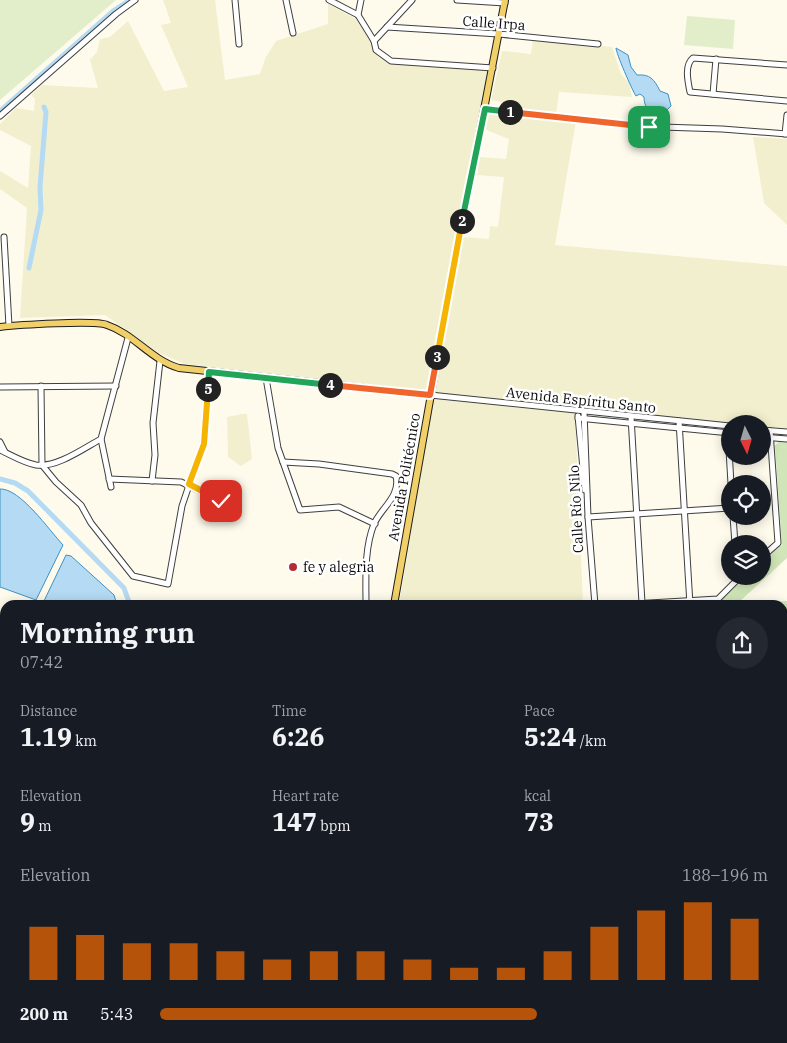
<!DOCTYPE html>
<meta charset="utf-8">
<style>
body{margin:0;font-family:"IBM Plex Serif",serif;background:#242831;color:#f1f3f6;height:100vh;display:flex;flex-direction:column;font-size:19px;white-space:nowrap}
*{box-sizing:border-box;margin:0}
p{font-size:16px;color:#9ea1a6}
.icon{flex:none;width:28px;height:28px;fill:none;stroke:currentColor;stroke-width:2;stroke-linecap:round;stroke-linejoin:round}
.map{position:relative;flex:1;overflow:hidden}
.side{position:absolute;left:0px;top:600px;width:788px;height:444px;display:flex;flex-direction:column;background:#171b24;border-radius:15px 15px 0 0;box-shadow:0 2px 12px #0003}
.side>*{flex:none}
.needle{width:32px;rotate:175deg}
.controls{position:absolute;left:721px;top:415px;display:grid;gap:10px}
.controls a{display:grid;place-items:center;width:50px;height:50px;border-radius:50%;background:#171b24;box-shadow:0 2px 12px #0003;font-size:25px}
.pin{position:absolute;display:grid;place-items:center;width:42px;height:42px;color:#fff;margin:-21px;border-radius:10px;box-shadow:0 2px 8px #0006}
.km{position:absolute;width:25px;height:25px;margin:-12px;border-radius:50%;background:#222;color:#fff;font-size:14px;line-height:25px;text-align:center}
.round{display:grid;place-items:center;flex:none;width:52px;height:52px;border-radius:26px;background:#242831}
.overview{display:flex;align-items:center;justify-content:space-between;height:85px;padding:0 20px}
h1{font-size:28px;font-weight:700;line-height:38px}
.metrics{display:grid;grid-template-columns:repeat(3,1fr);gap:8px;height:85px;padding:5px 20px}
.metrics div{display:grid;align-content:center}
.metrics b{font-size:25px;font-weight:700}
.metrics small{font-size:14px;font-weight:400}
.metrics p{font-size:14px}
.chart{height:140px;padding:10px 20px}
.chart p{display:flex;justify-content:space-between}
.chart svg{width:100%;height:90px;margin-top:5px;stroke:#b45309;stroke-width:6}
ul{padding:0 20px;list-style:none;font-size:16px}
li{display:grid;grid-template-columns:80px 60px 1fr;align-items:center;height:38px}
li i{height:12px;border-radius:6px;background:#b45309}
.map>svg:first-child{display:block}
.farmland{fill:#f2efce}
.green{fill:#d0e6b8}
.pitch{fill:#e2eec9}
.water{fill:#b4dbf3;stroke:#3e91c6}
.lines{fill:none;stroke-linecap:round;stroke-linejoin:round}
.canal{stroke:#b4dbf3;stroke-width:5}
.minor-casing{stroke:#3f3f3f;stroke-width:7}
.major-casing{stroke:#1d1d1d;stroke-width:8}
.minor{stroke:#fff;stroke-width:5}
.major{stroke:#f2d069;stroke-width:6}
.split-1-casing{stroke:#fff;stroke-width:10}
.split-2-casing{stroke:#fff;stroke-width:10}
.split-3-casing{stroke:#fff;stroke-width:10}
.split-4-casing{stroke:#fff;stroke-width:10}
.split-5-casing{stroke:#fff;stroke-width:10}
.split-6-casing{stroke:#fff;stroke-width:10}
.split-1{stroke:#f0652b;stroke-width:6}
.split-2{stroke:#22a559;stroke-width:6}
.split-3{stroke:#f5b400;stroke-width:6}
.split-4{stroke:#f0652b;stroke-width:6}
.split-5{stroke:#22a559;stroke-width:6}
.split-6{stroke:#f5b400;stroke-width:6}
.poi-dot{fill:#b52c33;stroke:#fff;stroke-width:2}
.labels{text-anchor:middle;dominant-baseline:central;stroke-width:5;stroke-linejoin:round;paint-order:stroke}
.street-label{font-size:14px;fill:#0c0c0c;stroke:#fff}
.poi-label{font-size:14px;fill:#0c0c0c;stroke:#fff;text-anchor:start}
</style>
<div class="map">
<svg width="787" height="1043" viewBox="0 0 787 1043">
<rect width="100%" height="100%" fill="#fefbec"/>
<g class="farmland">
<path d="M163,0H215L225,80L260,74L266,57L276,41L328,24V4L356,19L371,42L375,51L388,62L490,70L427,391L185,364L159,353L105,315L20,318L27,208L0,189V171L28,188L31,146L0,130V124L16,108L34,111L35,99L31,95L42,85L98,88L90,60L97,52L100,39L110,37L128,21L164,91L188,87L161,25L171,23Z"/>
<path d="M533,39L612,47L621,74L629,83L632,97L559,92L556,114L501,109L502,102L491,100L502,51L531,54Z"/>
<path d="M488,112L576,121L555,245L787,266V429L763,426L762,424H738L432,394L463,237L489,239L490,226L498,227L504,177L477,175L480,157L506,159L509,139L484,129Z"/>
<path d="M753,137L787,139V225L764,203Z"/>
<path d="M433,399L575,413L583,605H399Z"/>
<path d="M243,414H247L252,459L241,466L228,457L227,417Z"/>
<path d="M0,810L5,813V967L0,975Z"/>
</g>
<g class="green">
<path d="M779,441L787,442V558L738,603L787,601V641H783L782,605H692V603L719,602L747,576H762L763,561L778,546H782L775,446Z"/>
<path d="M5,1002V1039H38L37,1043H0V1006Z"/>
</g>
<g class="pitch">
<path d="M0,0H116L0,100Z"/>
<path d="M687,16L735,20L733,49L684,45Z"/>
</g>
<g class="water">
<path d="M616,48L628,55L631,67L637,75C650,74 654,79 660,91L668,94L671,106L659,118C650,113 644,108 644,97L640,94L636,96C632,90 616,53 616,48Z"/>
<path d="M0,489C20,488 49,530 63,545L36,600L0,587Z"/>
<path d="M66,555L71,556L114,595L117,605H54L44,601Z"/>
</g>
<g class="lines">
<g class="canal">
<path d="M0,111L113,11L130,0"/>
<path d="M29,268L41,210L40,187L46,112L44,107"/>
<path d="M0,479L15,483L28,491L124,588L130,605"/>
<path d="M497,1039L499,1043"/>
</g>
<g class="minor-casing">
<g id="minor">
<path d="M235,0L239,44"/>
<path d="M286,0L293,33"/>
<path d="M329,0L358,15L374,41L376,50L391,61L493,68"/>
<path d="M457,0L505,3"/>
<path d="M358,15L361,0"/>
<path d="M387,27L499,34L598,44"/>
<path d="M374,41L412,0"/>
<path d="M787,65L693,58C684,65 688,82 690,92L787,101"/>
<path d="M713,94L716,59"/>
<path d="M485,109L632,126L722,129L787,134"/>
<path d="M0,116L116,14L135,0"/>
<path d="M785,134L787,115"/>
<path d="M4,237L9,326"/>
<path d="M266,378L278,448L300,510L339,507L375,524"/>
<path d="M41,386L42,465L56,482L81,505L91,523L133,576L168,584L182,506L203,444L209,372"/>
<path d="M0,387L116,386"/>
<path d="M430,395L730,426"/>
<path d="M584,412L588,517L595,605"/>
<path d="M578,416L585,490"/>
<path d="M631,417L642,603"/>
<path d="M578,418L730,433"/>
<path d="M679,421L690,605"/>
<path d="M762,430L787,432"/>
<path d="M728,432L731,484"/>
<path d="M762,437L787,439"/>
<path d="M101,439L111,487"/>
<path d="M0,442L5,452"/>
<path d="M0,450C11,455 24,463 36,465C57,468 84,448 101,439L128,338"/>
<path d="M283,462L319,464L392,474L396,476C401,496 381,508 374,524C364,549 366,579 366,605"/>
<path d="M109,479L181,482L221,501"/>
<path d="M152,481L155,455L153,423L160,361"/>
<path d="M733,516L735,544"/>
<path d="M588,517L730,508"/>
<path d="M762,557L778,543L770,431"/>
<path d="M321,605H322"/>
<path d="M615,605L718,599L741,576"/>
<path d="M782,644H787"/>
<path d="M782,715H787"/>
<path d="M0,743L5,748"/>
<path d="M782,857H787"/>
<path d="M787,893H784L783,910H787"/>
<path d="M783,910L785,1008"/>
<path d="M782,1027L787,1025"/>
<path d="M113,1039L119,1043"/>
<path d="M165,1039L168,1043"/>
<path d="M207,1039L211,1043"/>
<path d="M423,1039V1043"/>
<path d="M488,1039L490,1043"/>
<path d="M494,1039L495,1043"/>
<path d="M78,1043L80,1039"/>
<path d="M313,1043L314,1039"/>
<path d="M734,1043L735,1039"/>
</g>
</g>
<g class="major-casing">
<g id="major">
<path d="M0,327C17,325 95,320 107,325C134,334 151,360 179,368L430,395"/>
<path d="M394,605L449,292L505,0"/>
<path d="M782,786H787"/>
<path d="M349,1039V1043"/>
<path d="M633,1039V1043"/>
<path d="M336,1043L337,1039"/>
<path d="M508,1043H518"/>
</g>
</g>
<use href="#minor" class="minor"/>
<use href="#major" class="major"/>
</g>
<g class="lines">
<g class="split-1-casing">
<path id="split-1" d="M510,112L649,127"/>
</g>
<g class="split-2-casing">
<path id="split-2" d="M462,221L485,109L510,112"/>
</g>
<g class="split-3-casing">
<path id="split-3" d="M437,357L462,221"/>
</g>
<g class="split-4-casing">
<path id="split-4" d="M330,385L430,395L437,357"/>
</g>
<g class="split-5-casing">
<path id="split-5" d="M208,389L209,372L330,385"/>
</g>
<g class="split-6-casing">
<path id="split-6" d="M208,389L204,444L189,484L221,501"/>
</g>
<use href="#split-1" class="split-1"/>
<use href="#split-2" class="split-2"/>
<use href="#split-3" class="split-3"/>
<use href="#split-4" class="split-4"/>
<use href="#split-5" class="split-5"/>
<use href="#split-6" class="split-6"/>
</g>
<circle class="poi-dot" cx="293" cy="567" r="5"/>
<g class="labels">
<g class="street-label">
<text transform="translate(494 23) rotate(4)">Calle Irpa</text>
<text transform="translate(581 400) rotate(6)">Avenida Espíritu Santo</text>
<text transform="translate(404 477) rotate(-80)">Avenida Politécnico</text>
<text transform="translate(576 509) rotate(-93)">Calle Río Nilo</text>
</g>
<g class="poi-label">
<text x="303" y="567">fe y alegria</text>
</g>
</g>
</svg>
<div class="controls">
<a><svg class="needle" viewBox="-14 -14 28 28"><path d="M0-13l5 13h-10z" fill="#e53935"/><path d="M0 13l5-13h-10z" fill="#9ea1a6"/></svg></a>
<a><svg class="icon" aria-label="locate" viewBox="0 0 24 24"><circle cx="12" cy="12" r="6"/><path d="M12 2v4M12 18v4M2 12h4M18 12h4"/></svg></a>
<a><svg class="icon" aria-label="layers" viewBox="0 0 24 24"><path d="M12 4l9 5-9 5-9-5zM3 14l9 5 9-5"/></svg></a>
</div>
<div class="pin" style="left:649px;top:127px;background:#1e9e55"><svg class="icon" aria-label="arrive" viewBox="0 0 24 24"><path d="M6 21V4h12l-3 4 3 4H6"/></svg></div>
<div class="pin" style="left:221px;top:501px;background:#d93025"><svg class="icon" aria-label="check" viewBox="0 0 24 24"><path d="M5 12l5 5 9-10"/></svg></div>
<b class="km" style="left:510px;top:112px">1</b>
<b class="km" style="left:462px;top:221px">2</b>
<b class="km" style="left:437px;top:357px">3</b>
<b class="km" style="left:330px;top:385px">4</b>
<b class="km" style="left:208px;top:389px">5</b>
<section class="side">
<div class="overview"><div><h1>Morning run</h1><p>07:42</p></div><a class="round"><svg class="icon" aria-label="share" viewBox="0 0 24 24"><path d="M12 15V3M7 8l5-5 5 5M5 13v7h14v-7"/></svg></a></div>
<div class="metrics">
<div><p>Distance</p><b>1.19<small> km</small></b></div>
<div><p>Time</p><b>6:26</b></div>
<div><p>Pace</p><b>5:24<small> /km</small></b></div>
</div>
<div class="metrics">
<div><p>Elevation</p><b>9<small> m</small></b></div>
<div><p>Heart rate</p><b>147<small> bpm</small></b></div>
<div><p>kcal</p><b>73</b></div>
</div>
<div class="chart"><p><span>Elevation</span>188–196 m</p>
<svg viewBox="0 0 160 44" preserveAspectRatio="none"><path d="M5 44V18M15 44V22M25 44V26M35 44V26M45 44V30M55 44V34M65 44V30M75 44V30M85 44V34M95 44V38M105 44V38M115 44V30M125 44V18M135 44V10M145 44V6M155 44V14"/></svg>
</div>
<ul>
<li><b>200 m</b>5:43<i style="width:62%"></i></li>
</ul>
</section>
</div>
